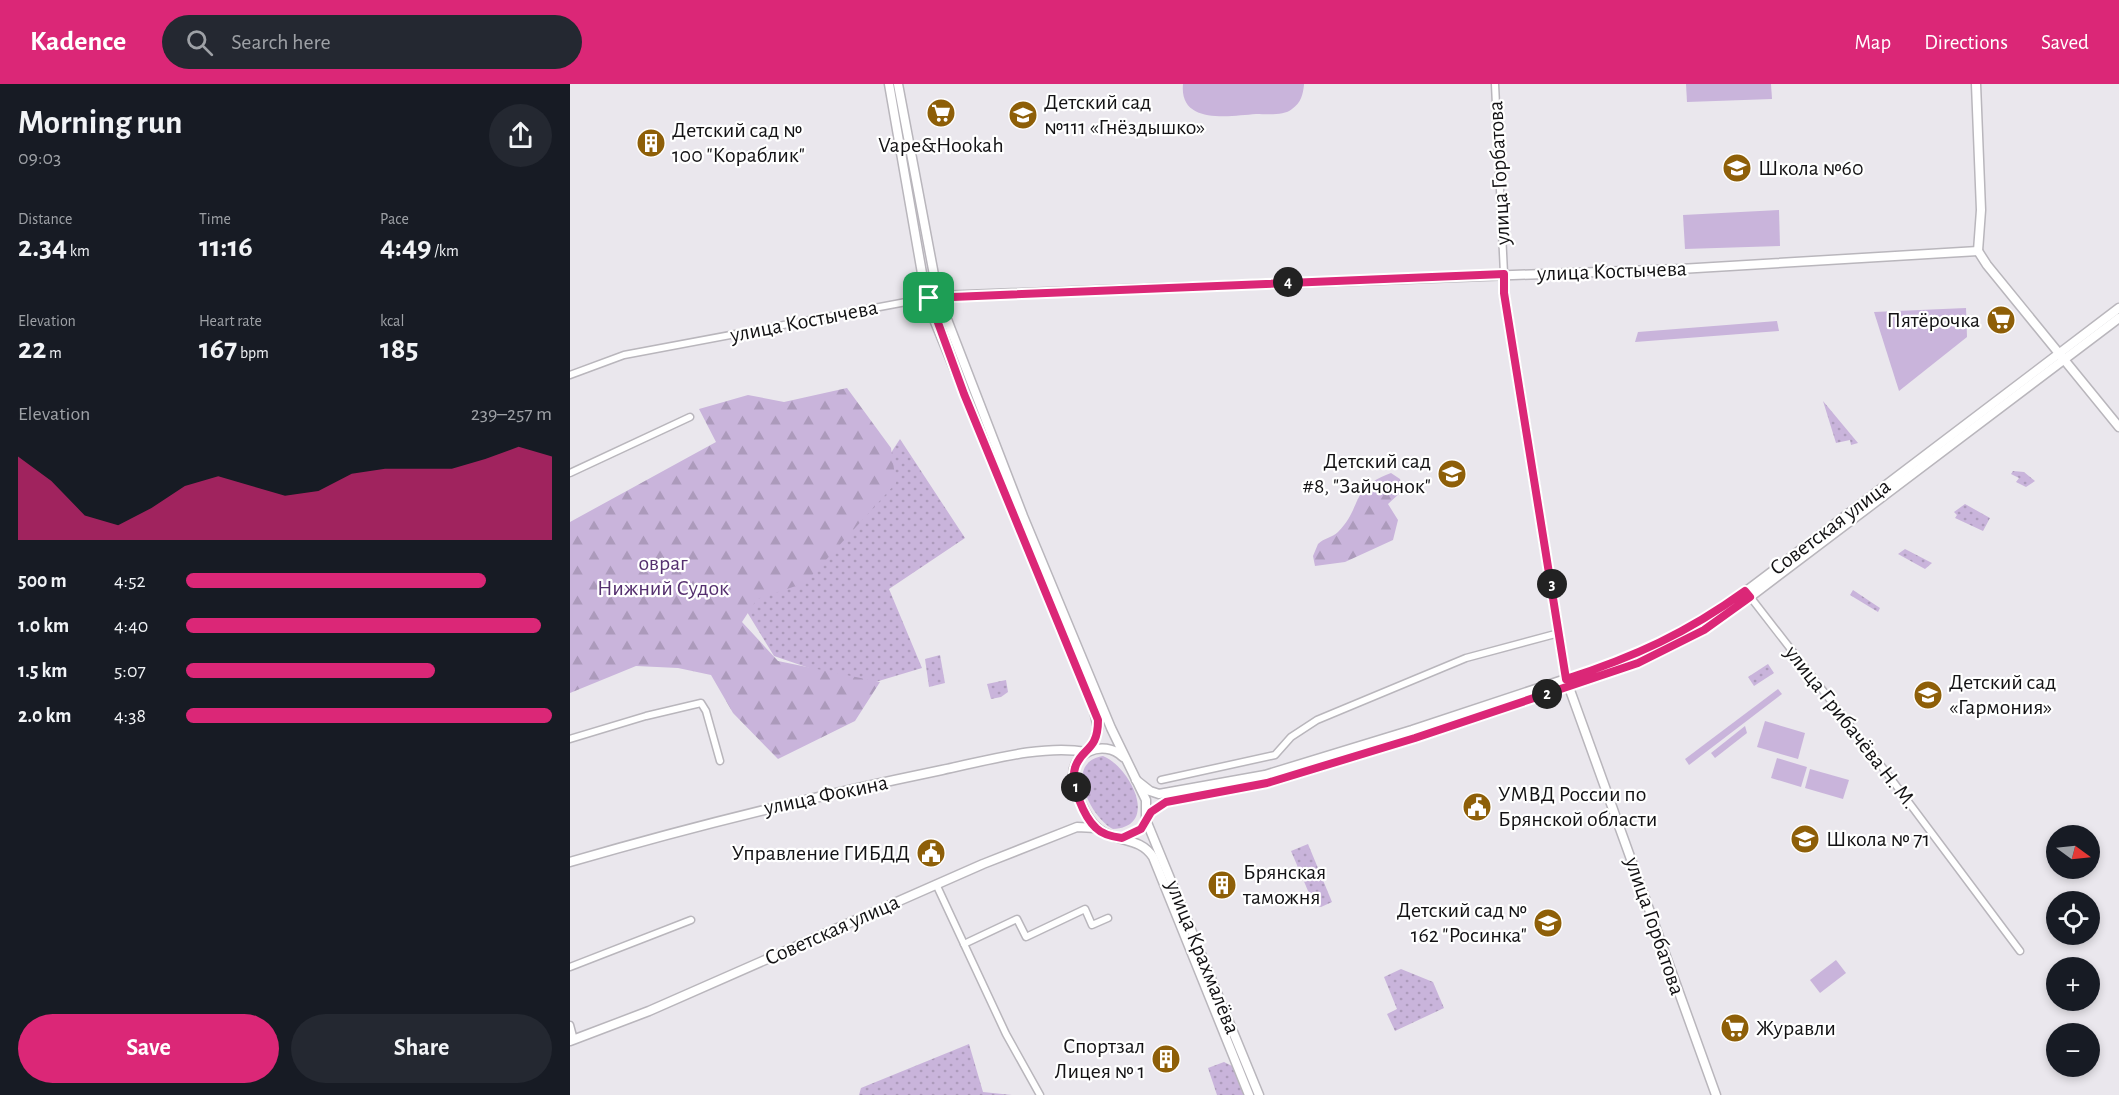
<!DOCTYPE html>
<meta charset="utf-8">
<style>
body{margin:0;font-family:"Alegreya Sans",sans-serif;background:#242831;color:#f1f3f6;height:100vh;display:flex;flex-direction:column;font-size:22px;white-space:nowrap}
*{box-sizing:border-box;margin:0}
p{font-size:20px;color:#9ea1a6}
.icon{flex:none;width:33px;height:33px;fill:none;stroke:currentColor;stroke-width:2;stroke-linecap:round;stroke-linejoin:round}
.map{position:relative;flex:1;overflow:hidden}
.drawer{display:flex;flex-direction:column;background:#171b24;width:570px}
.drawer>*{flex:none}
.needle{width:39px;rotate:105deg}
.controls{position:absolute;left:1476px;top:741px;display:grid;gap:12px}
.controls a{display:grid;place-items:center;width:54px;height:54px;border-radius:50%;background:#171b24;box-shadow:0 3px 9px #0003;font-size:30px}
.pin{position:absolute;display:grid;place-items:center;width:51px;height:51px;color:#fff;margin:-26px;border-radius:12px;box-shadow:0 3px 9px #0006}
.km{position:absolute;width:30px;height:30px;margin:-15px;border-radius:50%;background:#222;color:#fff;font-size:16px;line-height:30px;text-align:center}
.round{display:grid;place-items:center;flex:none;width:63px;height:63px;border-radius:32px;background:#242831}
.head{display:flex;align-items:center;justify-content:space-between;height:102px;padding:0 18px}
h1{font-size:33px;font-weight:700;line-height:45px}
.figures{display:grid;grid-template-columns:repeat(3,1fr);gap:9px;height:102px;padding:6px 18px}
.figures div{display:grid;align-content:center}
.figures b{font-size:30px;font-weight:700}
.figures small{font-size:16px;font-weight:400}
.figures p{font-size:16px}
.chart{height:168px;padding:12px 18px}
.chart p{display:flex;justify-content:space-between}
.chart svg{width:100%;height:108px;margin-top:6px;fill:#db2777;opacity:.7}
.primary-button{display:flex;gap:12px;margin-top:auto;padding:12px 18px}
.primary-button a{flex:1;height:69px;border-radius:36px;background:#db2777;color:#fff;font-size:24px;font-weight:700;line-height:69px;text-align:center}
.primary-button a+a{background:#242831;color:#f1f3f6}
ul{padding:0 18px;list-style:none;font-size:20px}
li{display:grid;grid-template-columns:96px 72px 1fr;align-items:center;height:45px}
li i{height:15px;border-radius:8px;background:#db2777}
header{display:flex;align-items:center;gap:36px;box-sizing:border-box;height:84px;padding:0 30px;background:#db2777;color:#fff}
header strong{font-size:28px}
nav{display:flex;gap:33px;margin-inline-start:auto;font-size:21px}
.search{width:420px;height:54px;background:#242831;display:flex;align-items:center;gap:15px;box-sizing:border-box;padding:0 21px;border-radius:33px;color:#9ea1a6;font-size:22px}
main{display:flex;flex:1;min-height:0}
.map>svg:first-child{display:block}
.green{fill:url(#green-dots)}
.forest{fill:url(#forest-firs)}
.pitch{fill:#c9b4db}
.lines{fill:none;stroke-linecap:round;stroke-linejoin:round}
.street-casing{stroke:#b9b6bc;stroke-width:9}
.secondary-casing{stroke:#b9b6bc;stroke-width:11}
.street{stroke:#fff;stroke-width:6}
.secondary{stroke:#fff;stroke-width:8}
.route-casing{stroke:#fff;stroke-width:12}
.route{stroke:#db2777;stroke-width:8}
.labels{text-anchor:middle;dominant-baseline:central;stroke-width:4.5;stroke-linejoin:round;paint-order:stroke}
.poi-label{font-size:22px;fill:#131214;stroke:#fff;text-anchor:start}
.street-label{font-size:22px;fill:#131214;stroke:#fff}
.park-label{font-size:22px;fill:#55306f;stroke:#fff}
</style>
<header>
<strong>Kadence</strong>
<div class="search"><svg class="icon" aria-label="search" viewBox="0 0 24 24"><circle cx="10" cy="10" r="6"/><path d="M15 15l6 6"/></svg>Search here</div>
<nav><a>Map</a><a>Directions</a><a>Saved</a></nav>
</header>
<main>
<section class="drawer">
<div class="head"><div><h1>Morning run</h1><p>09:03</p></div><a class="round"><svg class="icon" aria-label="share" viewBox="0 0 24 24"><path d="M12 15V3M7 8l5-5 5 5M5 13v7h14v-7"/></svg></a></div>
<div class="figures">
<div><p>Distance</p><b>2.34<small> km</small></b></div>
<div><p>Time</p><b>11:16</b></div>
<div><p>Pace</p><b>4:49<small> /km</small></b></div>
</div>
<div class="figures">
<div><p>Elevation</p><b>22<small> m</small></b></div>
<div><p>Heart rate</p><b>167<small> bpm</small></b></div>
<div><p>kcal</p><b>185</b></div>
</div>
<div class="chart"><p><span>Elevation</span>239–257 m</p>
<svg viewBox="0 0 160 44" preserveAspectRatio="none"><path d="M0 44V10L10 20L20 34L30 38L40 31L50 22L60 18L70 22L80 26L90 24L100 17L110 15L120 15L130 15L140 11L150 6L160 10V44z"/></svg>
</div>
<ul>
<li><b>500 m</b>4:52<i style="width:82%"></i></li>
<li><b>1.0 km</b>4:40<i style="width:97%"></i></li>
<li><b>1.5 km</b>5:07<i style="width:68%"></i></li>
<li><b>2.0 km</b>4:38<i style="width:100%"></i></li>
</ul>
<div class="primary-button"><a>Save</a><a>Share</a></div>
</section>
<div class="map">
<svg width="1549" height="1011" viewBox="0 0 1549 1011">
<defs>
<pattern id="green-dots" width="8" height="8" patternUnits="userSpaceOnUse" patternTransform="scale(1.5)"><rect width="8" height="8" fill="#c9b4db"/><path d="M2 2h.1M6 6h.1" fill="none" stroke="#ac9abb" stroke-width="1.8" stroke-linecap="round"/></pattern>
<pattern id="forest-firs" width="22" height="20" patternUnits="userSpaceOnUse" patternTransform="scale(1.5)"><rect width="22" height="20" fill="#c9b4db"/><path d="M5 1l3.5 6h-7zM16 11l3.5 6h-7z" fill="#ac9abb"/></pattern>
</defs>
<rect width="100%" height="100%" fill="#eae7ed"/>
<g class="green">
<path d="M1253,317L1288,359L1281,361L1280,356L1266,359Z"/>
<path d="M330,355L395,454L319,505L352,584L292,602L204,572L163,505L283,427Z"/>
<path d="M1443,387L1454,388L1465,397L1456,403L1446,398L1449,394L1441,390Z"/>
<path d="M1395,420L1420,434L1413,447L1385,434L1387,431L1384,428Z"/>
<path d="M1335,465L1362,479L1355,485L1328,470Z"/>
<path d="M1283,506L1310,524L1308,528L1280,511Z"/>
<path d="M370,571L375,599L359,603L355,575Z"/>
<path d="M1198,580L1204,589L1184,602L1178,593Z"/>
<path d="M436,596L438,608L431,613L421,615L417,600Z"/>
<path d="M533,672C559,682 591,742 543,745C523,736 491,679 533,672Z"/>
<path d="M738,760L762,818L751,823L744,821L721,767Z"/>
<path d="M831,885L863,898L874,924L825,947L817,930L827,925L814,893Z"/>
<path d="M399,960L413,1008L442,1011H289L291,1004Z"/>
<path d="M654,978L664,983L676,1011H647L638,984Z"/>
</g>
<g class="forest">
<path d="M277,304L321,364L326,399L235,499L187,515L172,538L208,577L310,598L285,637L208,675L163,629L141,591L108,584L66,582L0,609V438L146,358L129,325L178,311L214,318Z"/>
<path d="M821,389L830,395L832,407L818,420L828,436L823,456L775,478L745,482L743,472L748,460C754,454 763,453 768,448C793,423 779,404 821,389Z"/>
</g>
<g class="pitch">
<path d="M613,0H734V1C733,10 731,19 722,25C714,32 697,30 686,30C660,32 609,41 613,0Z"/>
<path d="M1116,0H1201L1202,15L1117,18Z"/>
<path d="M1209,126L1210,162L1115,165L1113,131Z"/>
<path d="M1396,224L1397,253L1329,307L1304,228Z"/>
<path d="M1207,237L1209,247L1065,258L1068,248Z"/>
<path d="M1208,605L1212,610L1119,681L1115,675Z"/>
<path d="M1195,637L1235,649L1228,675L1187,663Z"/>
<path d="M1175,642L1177,649L1145,674L1141,669Z"/>
<path d="M1207,674L1237,683L1231,703L1201,694Z"/>
<path d="M1240,685L1279,696L1273,715L1235,704Z"/>
<path d="M1266,876L1276,889L1250,909L1240,896Z"/>
</g>
<g class="lines">
<g class="street-casing">
<g id="street">
<path d="M925,0L934,190"/>
<path d="M0,291L54,271L368,212"/>
<path d="M0,389L120,333"/>
<path d="M1178,510L1316,688L1450,867"/>
<path d="M0,655L76,632L131,619L136,627L150,677"/>
<path d="M591,696L705,671L721,653L747,636L896,574L989,549"/>
<path d="M366,800L436,950L470,1011"/>
<path d="M394,860L447,835L456,853L515,825L522,841L538,834"/>
<path d="M0,883L121,836"/>
<path d="M0,941L4,956"/>
</g>
</g>
<g class="secondary-casing">
<g id="secondary">
<path d="M319,0L353,195L365,238L523,622L528,644L522,665"/>
<path d="M328,0L368,212L453,432L541,644L576,716V736L689,1011"/>
<path d="M1406,0L1411,126L1408,167"/>
<path d="M1408,167L1417,181L1549,343"/>
<path d="M934,190V209L996,595L1146,1011"/>
<path d="M368,212L1110,185L1408,167"/>
<path d="M553,673C534,654 497,669 504,698C508,715 519,742 535,749C553,758 571,755 583,773L679,1011"/>
<path d="M566,696L580,707L589,710L695,691L842,646L1047,578L1113,549L1175,508L1549,224"/>
<path d="M552,754L571,745L581,728L596,718L697,699L845,654L1068,579L1134,546L1180,513L1549,234"/>
<path d="M0,778C123,742 246,712 372,686C415,677 473,660 516,668"/>
<path d="M0,957L79,927L413,780L507,743L526,744"/>
</g>
</g>
<use href="#street" class="street"/>
<use href="#secondary" class="secondary"/>
</g>
<g class="lines">
<g class="route-casing">
<path id="route" d="M934,190V209L996,595C1064,573 1117,549 1175,507L1180,513L1134,546L1068,579L845,654L697,699L596,718L581,728L571,745L552,754C544,753 533,751 526,744C514,733 500,700 505,684C511,663 528,669 528,636L394,310L359,214Z"/>
</g>
<use href="#route" class="route"/>
</g>
<defs>
<g id="supermarket-disc" transform="scale(1.5)"><circle r="9.5" fill="#8e5f08" stroke="#fff"/><path d="M-6-5.5h2.5l.6 2H6L4.5 2H-2.5L-4.4-4H-6ZM-1.5 3.2a1.3 1.3 0 1 0 .1 0ZM3 3.2a1.3 1.3 0 1 0 .1 0Z" fill="#fff"/></g>
<g id="school-disc" transform="scale(1.5)"><circle r="9.5" fill="#8e5f08" stroke="#fff"/><path d="M0-5L7-2L0 1L-7-2ZM-4 1L0 2.5L4 1V4Q0 6-4 4Z" fill="#fff"/></g>
<g id="building-disc" transform="scale(1.5)"><circle r="9.5" fill="#8e5f08" stroke="#fff"/><path d="M-4-6H4V6H1V3H-1V6H-4ZM-2.5-4.3h1.7v1.8h-1.7ZM.8-4.3h1.7v1.8H.8ZM-2.5-1h1.7V.8h-1.7ZM.8-1h1.7V.8H.8Z" fill="#fff"/></g>
<g id="civic-disc" transform="scale(1.5)"><circle r="9.5" fill="#8e5f08" stroke="#fff"/><path d="M-.6-6.5H3V-4.5H.6V-3L4-1V1h2V6H-6V1h2V-1L-.6-3ZM-1.2 2.5V6h2.4V2.5Z" fill="#fff"/></g>
</defs>
<g fill-rule="evenodd">
<use href="#supermarket-disc" x="371" y="29"/>
<use href="#school-disc" x="453" y="31"/>
<use href="#building-disc" x="81" y="59"/>
<use href="#school-disc" x="1167" y="84"/>
<use href="#supermarket-disc" x="1431" y="236"/>
<use href="#school-disc" x="882" y="390"/>
<use href="#school-disc" x="1358" y="611"/>
<use href="#civic-disc" x="907" y="723"/>
<use href="#school-disc" x="1235" y="755"/>
<use href="#civic-disc" x="361" y="769"/>
<use href="#building-disc" x="652" y="801"/>
<use href="#school-disc" x="978" y="839"/>
<use href="#supermarket-disc" x="1165" y="944"/>
<use href="#building-disc" x="596" y="975"/>
</g>
<g class="labels">
<g class="poi-label">
<text x="474" y="18">Детский сад<tspan x="474" dy="25">№111 «Гнёздышко»</tspan></text>
<text x="102" y="46">Детский сад №<tspan x="102" dy="25">100 "Кораблик"</tspan></text>
<text x="371" y="61" text-anchor="middle">Vape&amp;Hookah</text>
<text x="1188" y="84">Школа №60</text>
<text x="1410" y="236" text-anchor="end">Пятёрочка</text>
<text x="861" y="377" text-anchor="end">Детский сад<tspan x="861" dy="25">#8, "Зайчонок"</tspan></text>
<text x="1379" y="598">Детский сад<tspan x="1379" dy="25">«Гармония»</tspan></text>
<text x="928" y="710">УМВД России по<tspan x="928" dy="25">Брянской области</tspan></text>
<text x="1256" y="755">Школа № 71</text>
<text x="340" y="769" text-anchor="end">Управление ГИБДД</text>
<text x="673" y="788">Брянская<tspan x="673" dy="25">таможня</tspan></text>
<text x="957" y="826" text-anchor="end">Детский сад №<tspan x="957" dy="25">162 "Росинка"</tspan></text>
<text x="1186" y="944">Журавли</text>
<text x="575" y="962" text-anchor="end">Спортзал<tspan x="575" dy="25">Лицея № 1</tspan></text>
</g>
<g class="street-label">
<text transform="translate(929 89) rotate(-93)">улица Горбатова</text>
<text transform="translate(1042 187) rotate(-2)">улица Костычева</text>
<text transform="translate(234 237) rotate(-11)">улица Костычева</text>
<text transform="translate(1260 443) rotate(-37)">Советская улица</text>
<text transform="translate(1281 643) rotate(52)">улица Грибачёва Н. М.</text>
<text transform="translate(256 711) rotate(-12)">улица Фокина</text>
<text transform="translate(1085 842) rotate(71)">улица Горбатова</text>
<text transform="translate(262 846) rotate(-24)">Советская улица</text>
<text transform="translate(633 873) rotate(68)">улица Крахмалёва</text>
</g>
<g class="park-label">
<text x="93" y="479">овраг<tspan x="93" dy="25">Нижний Судок</tspan></text>
</g>
</g>
</svg>
<div class="controls">
<a><svg class="needle" viewBox="-14 -14 28 28"><path d="M0-13l5 13h-10z" fill="#e53935"/><path d="M0 13l5-13h-10z" fill="#9ea1a6"/></svg></a>
<a><svg class="icon" aria-label="locate" viewBox="0 0 24 24"><circle cx="12" cy="12" r="6"/><path d="M12 2v4M12 18v4M2 12h4M18 12h4"/></svg></a>
<a>+</a>
<a>−</a>
</div>
<div class="pin" style="left:359px;top:214px;background:#1e9e55"><svg class="icon" aria-label="arrive" viewBox="0 0 24 24"><path d="M6 21V4h12l-3 4 3 4H6"/></svg></div>
<b class="km" style="left:506px;top:703px">1</b>
<b class="km" style="left:977px;top:610px">2</b>
<b class="km" style="left:982px;top:500px">3</b>
<b class="km" style="left:718px;top:198px">4</b>
</div>
</main>
